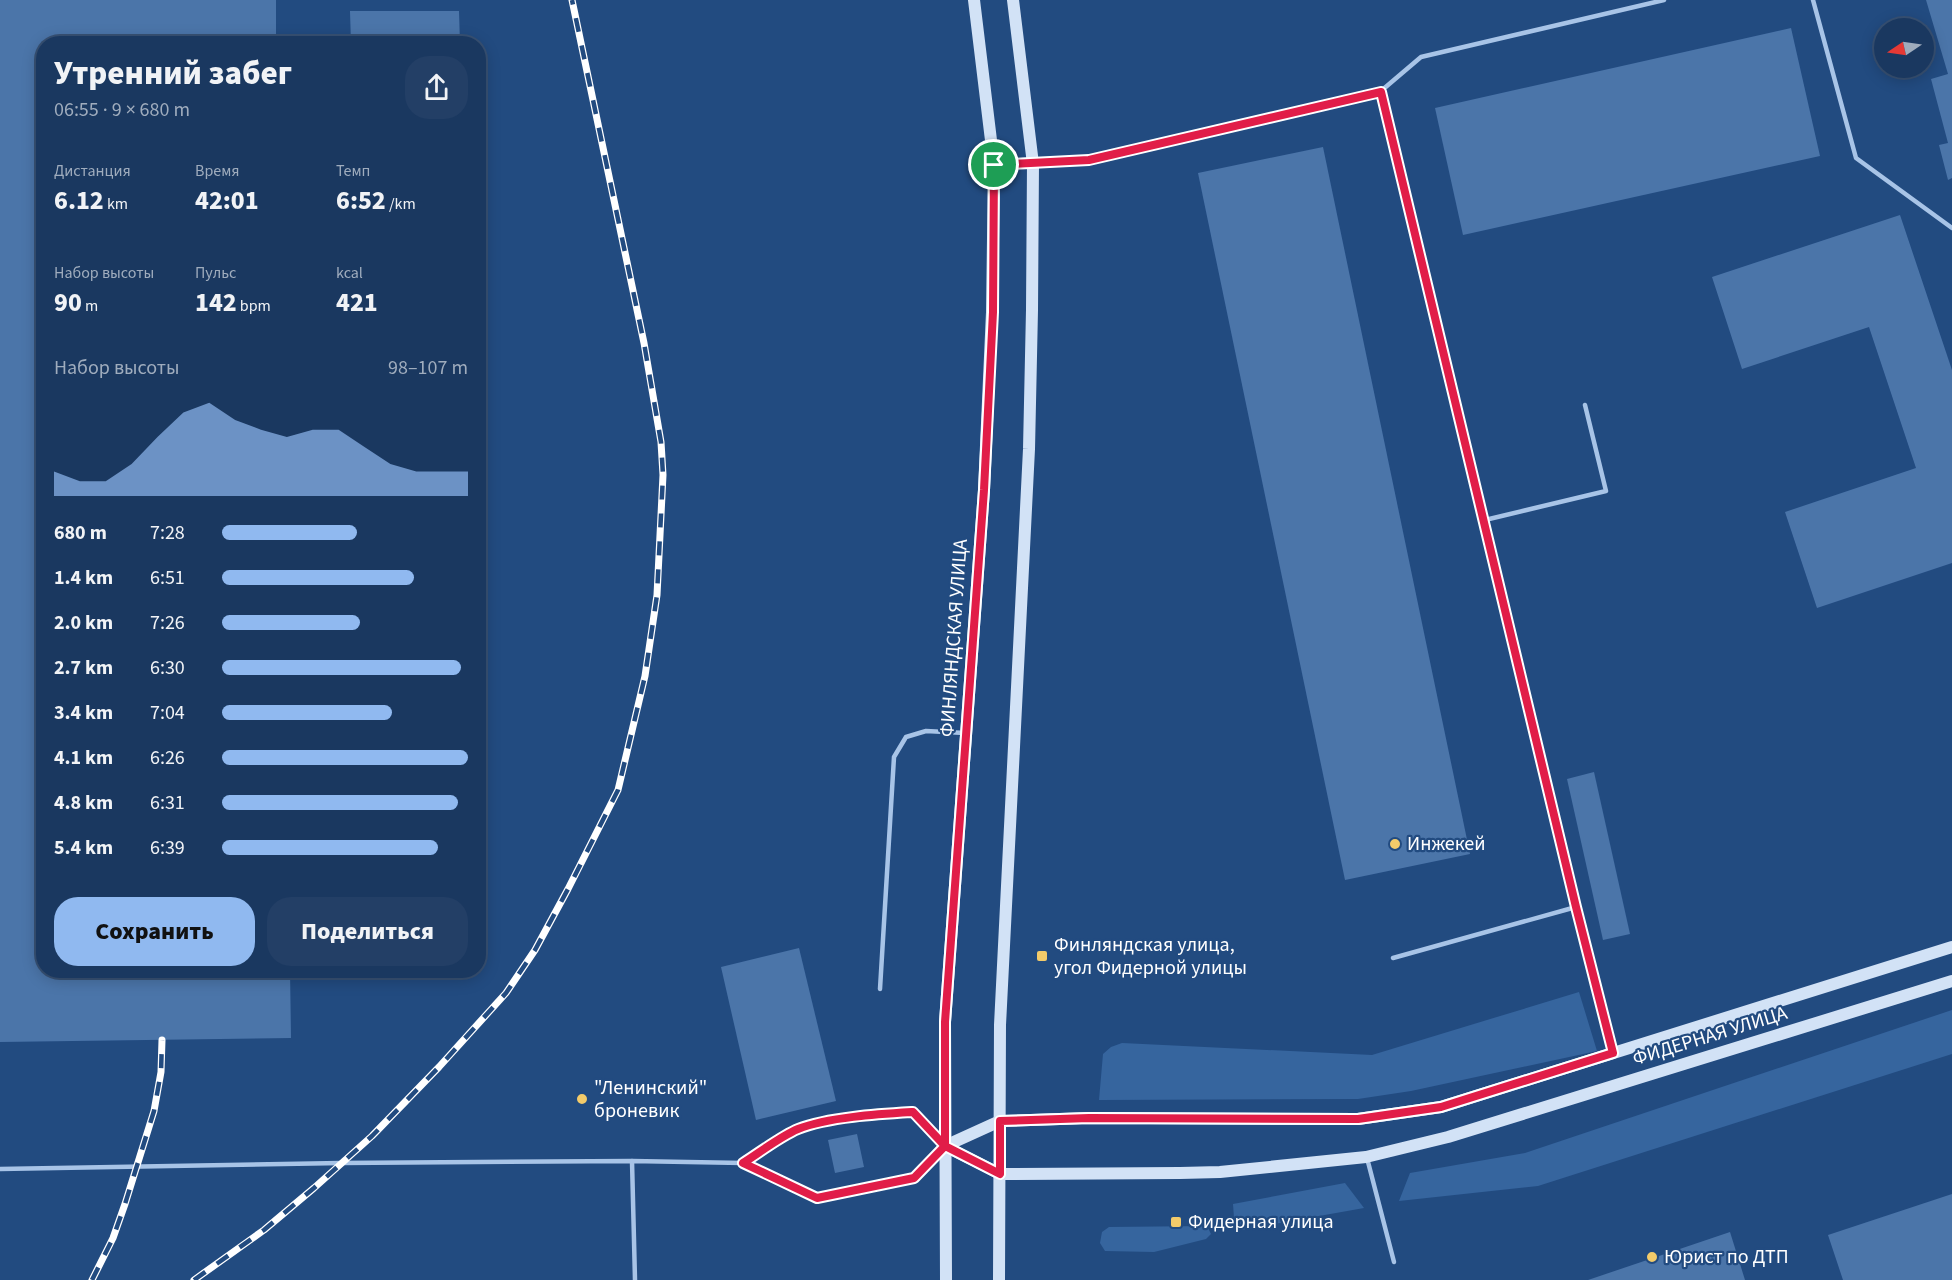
<!DOCTYPE html>
<html lang="ru">
<meta charset="utf-8">
<style>
body{margin:0;font-family:"Source Sans 3",sans-serif;background:#233f66;color:#f1f3f6;height:100vh;display:flex;flex-direction:column;font-size:22px;white-space:nowrap}
*{box-sizing:border-box;margin:0}
p{font-size:20px;color:#9facbd}
.icon{flex:none;width:33px;height:33px;fill:none;stroke:currentColor;stroke-width:2;stroke-linecap:round;stroke-linejoin:round}
.map{position:relative;flex:1;overflow:hidden}
.sheet{position:absolute;left:36px;top:36px;width:450px;height:942px;display:flex;flex-direction:column;background:#1a3860;border-radius:24px;box-shadow:0 3px 15px #0003,0 0 0 2px #385275}
.sheet>*{flex:none}
.needle{width:39px;rotate:257deg}
.tools{position:absolute;left:1874px;top:18px;display:grid;gap:12px}
.tools a{display:grid;place-items:center;width:60px;height:60px;border-radius:50%;background:#1a3860;box-shadow:0 3px 15px #0003,0 0 0 2px #385275;font-size:30px}
.pin{position:absolute;display:grid;place-items:center;width:51px;height:51px;color:#fff;margin:-26px;border:3px solid #fff;border-radius:50%;box-shadow:0 2px 6px #0007}
.round{display:grid;place-items:center;flex:none;width:63px;height:63px;border-radius:24px;background:#233f66}
.summary{display:flex;align-items:center;justify-content:space-between;height:102px;padding:0 18px}
h1{font-size:33px;font-weight:800;line-height:45px}
.stats{display:grid;grid-template-columns:repeat(3,1fr);gap:9px;height:102px;padding:6px 18px}
.stats div{display:grid;align-content:center}
.stats b{font-size:26px;font-weight:800}
.stats small{font-size:16px;font-weight:400}
.stats p{font-size:16px}
.chart{height:168px;padding:12px 18px}
.chart p{display:flex;justify-content:space-between}
.chart svg{width:100%;height:108px;margin-top:6px;fill:#90b9f0;opacity:.7}
.primary-button{display:flex;gap:12px;margin-top:auto;padding:12px 18px}
.primary-button a{flex:1;height:69px;border-radius:24px;background:#90b9f0;color:#111;font-size:24px;font-weight:800;line-height:69px;text-align:center}
.primary-button a+a{background:#233f66;color:#f1f3f6}
ul{padding:0 18px;list-style:none;font-size:20px}
li{display:grid;grid-template-columns:96px 72px 1fr;align-items:center;height:45px}
li i{height:15px;border-radius:8px;background:#90b9f0}
.map>svg:first-child{display:block}
.green{fill:#36659e}
.building{fill:#4b75a9}
.lines{fill:none;stroke-linecap:round;stroke-linejoin:round}
.lane{stroke:#a8c4e7;stroke-width:4.5}
.secondary{stroke:#d2e2f6;stroke-width:12}
.rail-casing{stroke:#fff;stroke-width:7}
.rail{stroke:#224b80;stroke-width:4.5;stroke-dasharray:14;stroke-linecap:butt}
.route-casing{stroke:#fff;stroke-width:12}
.route{stroke:#e11d48;stroke-width:8}
.poi-dot{fill:#f3cb6a;stroke:#224b80;stroke-width:2}
.labels{text-anchor:middle;dominant-baseline:central;stroke-width:4.5;stroke-linejoin:round;paint-order:stroke}
.street-label{font-size:20px;fill:#fff;stroke:#224b80}
.poi-label{font-size:20px;fill:#fff;stroke:#224b80;text-anchor:start}
</style>
<div class="map">
<svg width="1952" height="1280" viewBox="0 0 1952 1280">
<rect width="100%" height="100%" fill="#224b80"/>
<g class="green">
<path d="M1579,992L1597,1051L1411,1091L1358,1099L1099,1100L1103,1054L1111,1047L1122,1043L1372,1055Z"/>
<path d="M1952,1010V1054L1538,1186L1399,1201L1410,1173L1525,1153Z"/>
<path d="M1345,1183L1364,1208L1235,1231L1233,1204Z"/>
<path d="M1207,1226L1211,1234L1206,1239L1154,1252L1105,1251L1100,1243L1102,1232L1109,1227Z"/>
</g>
<g class="building">
<path d="M0,0H276V44H44V970H290L291,1038L0,1042Z"/>
<path d="M1926,0H1952V178L1948,180L1939,145L1948,143L1931,79L1948,74Z"/>
<path d="M350,11H459L460,44H351Z"/>
<path d="M1791,28L1820,156L1463,235L1435,108Z"/>
<path d="M1323,147L1470,854L1345,880L1198,173Z"/>
<path d="M1900,215L1952,370V563L1817,608L1785,512L1916,468L1869,327L1742,369L1712,277Z"/>
<path d="M1594,772L1630,934L1603,940L1567,779Z"/>
<path d="M799,948L836,1101L756,1120L721,967Z"/>
<path d="M857,1134L864,1167L835,1173L828,1140Z"/>
<path d="M1952,1194V1280H1843L1828,1235Z"/>
<path d="M1730,1232L1745,1280H1588Z"/>
</g>
<g class="lines">
<g class="lane">
<path d="M1813,0L1856,158L1952,228"/>
<path d="M1381,91L1576,907L1612,1051"/>
<path d="M996,165L1089,160L1381,91L1421,57L1664,0"/>
<path d="M1485,520L1606,491L1585,405"/>
<path d="M1393,958L1576,907"/>
<path d="M880,989L894,757L906,737L926,731L965,733"/>
<path d="M1367,1158L1394,1262"/>
<path d="M632,1161L635,1280"/>
<path d="M0,1169L341,1163L632,1161L743,1163L817,1198L914,1178L945,1146L913,1112C881,1114 827,1117 798,1129C781,1136 759,1153 743,1163"/>
</g>
<g class="secondary">
<path d="M945,1146L1000,1174L1180,1173L1220,1172L1366,1157L1448,1137L1952,981"/>
<path d="M945,1146L1000,1121L1089,1118L1358,1119L1441,1107L1952,947"/>
<path d="M946,1280L945,1022L984,490L992,312L994,165L974,0"/>
<path d="M999,1280L1000,1025L1029,449L1032,310L1033,164L1013,0"/>
</g>
<g class="rail-casing">
<g id="rail">
<path d="M92,1280L113,1238L125,1204L154,1111L161,1072L162,1040"/>
<path d="M194,1280L264,1230L314,1188L372,1136L439,1067L506,993L535,950L568,889L618,790L645,676L657,595L663,475L661,442L644,343L572,0"/>
</g>
</g>
<use href="#rail" class="rail"/>
</g>
<g class="lines">
<g class="route-casing">
<path id="route" d="M994,165L993,312L984,490L945,1022V1146L914,1178L817,1198L743,1163C759,1153 781,1136 798,1129C828,1117 880,1114 913,1112L945,1146L1000,1174V1121L1089,1118L1358,1119L1441,1107L1613,1053L1576,907L1381,92L1089,160L994,165"/>
</g>
<use href="#route" class="route"/>
</g>
<g class="poi-dot">
<circle cx="1395" cy="844" r="6"/>
<rect x="1036" y="950" width="12" height="12" rx="3"/>
<circle cx="582" cy="1099" r="6"/>
<rect x="1170" y="1216" width="12" height="12" rx="3"/>
<circle cx="1652" cy="1257" r="6"/>
</g>
<g class="labels">
<g class="street-label">
<text transform="translate(954 638) rotate(-86)">ФИНЛЯНДСКАЯ УЛИЦА</text>
<text transform="translate(1710 1036) rotate(-17)">ФИДЕРНАЯ УЛИЦА</text>
</g>
<g class="poi-label">
<text x="1407" y="844">Инжекей</text>
<text x="1054" y="945">Финляндская улица,<tspan x="1054" dy="23">угол Фидерной улицы</tspan></text>
<text x="594" y="1088">"Ленинский"<tspan x="594" dy="23">броневик</tspan></text>
<text x="1188" y="1222">Фидерная улица</text>
<text x="1664" y="1257">Юрист по ДТП</text>
</g>
</g>
</svg>
<div class="tools">
<a><svg class="needle" viewBox="-14 -14 28 28"><path d="M0-13l5 13h-10z" fill="#e53935"/><path d="M0 13l5-13h-10z" fill="#9facbd"/></svg></a>
</div>
<div class="pin" style="left:994px;top:165px;background:#1e9e55"><svg class="icon" aria-label="arrive" viewBox="0 0 24 24"><path d="M6 21V4h12l-3 4 3 4H6"/></svg></div>
<section class="sheet">
<div class="summary"><div><h1>Утренний забег</h1><p>06:55 · 9 × 680 m</p></div><a class="round"><svg class="icon" aria-label="share" viewBox="0 0 24 24"><path d="M12 15V3M7 8l5-5 5 5M5 13v7h14v-7"/></svg></a></div>
<div class="stats">
<div><p>Дистанция</p><b>6.12<small> km</small></b></div>
<div><p>Время</p><b>42:01</b></div>
<div><p>Темп</p><b>6:52<small> /km</small></b></div>
</div>
<div class="stats">
<div><p>Набор высоты</p><b>90<small> m</small></b></div>
<div><p>Пульс</p><b>142<small> bpm</small></b></div>
<div><p>kcal</p><b>421</b></div>
</div>
<div class="chart"><p><span>Набор высоты</span>98–107 m</p>
<svg viewBox="0 0 160 44" preserveAspectRatio="none"><path d="M0 44V34L10 38L20 38L30 31L40 20L50 10L60 6L70 13L80 17L90 20L100 17L110 17L120 24L130 31L140 34L150 34L160 34V44z"/></svg>
</div>
<ul>
<li><b>680 m</b>7:28<i style="width:55%"></i></li>
<li><b>1.4 km</b>6:51<i style="width:78%"></i></li>
<li><b>2.0 km</b>7:26<i style="width:56%"></i></li>
<li><b>2.7 km</b>6:30<i style="width:97%"></i></li>
<li><b>3.4 km</b>7:04<i style="width:69%"></i></li>
<li><b>4.1 km</b>6:26<i style="width:100%"></i></li>
<li><b>4.8 km</b>6:31<i style="width:96%"></i></li>
<li><b>5.4 km</b>6:39<i style="width:88%"></i></li>
</ul>
<div class="primary-button"><a>Сохранить</a><a>Поделиться</a></div>
</section>
</div>
